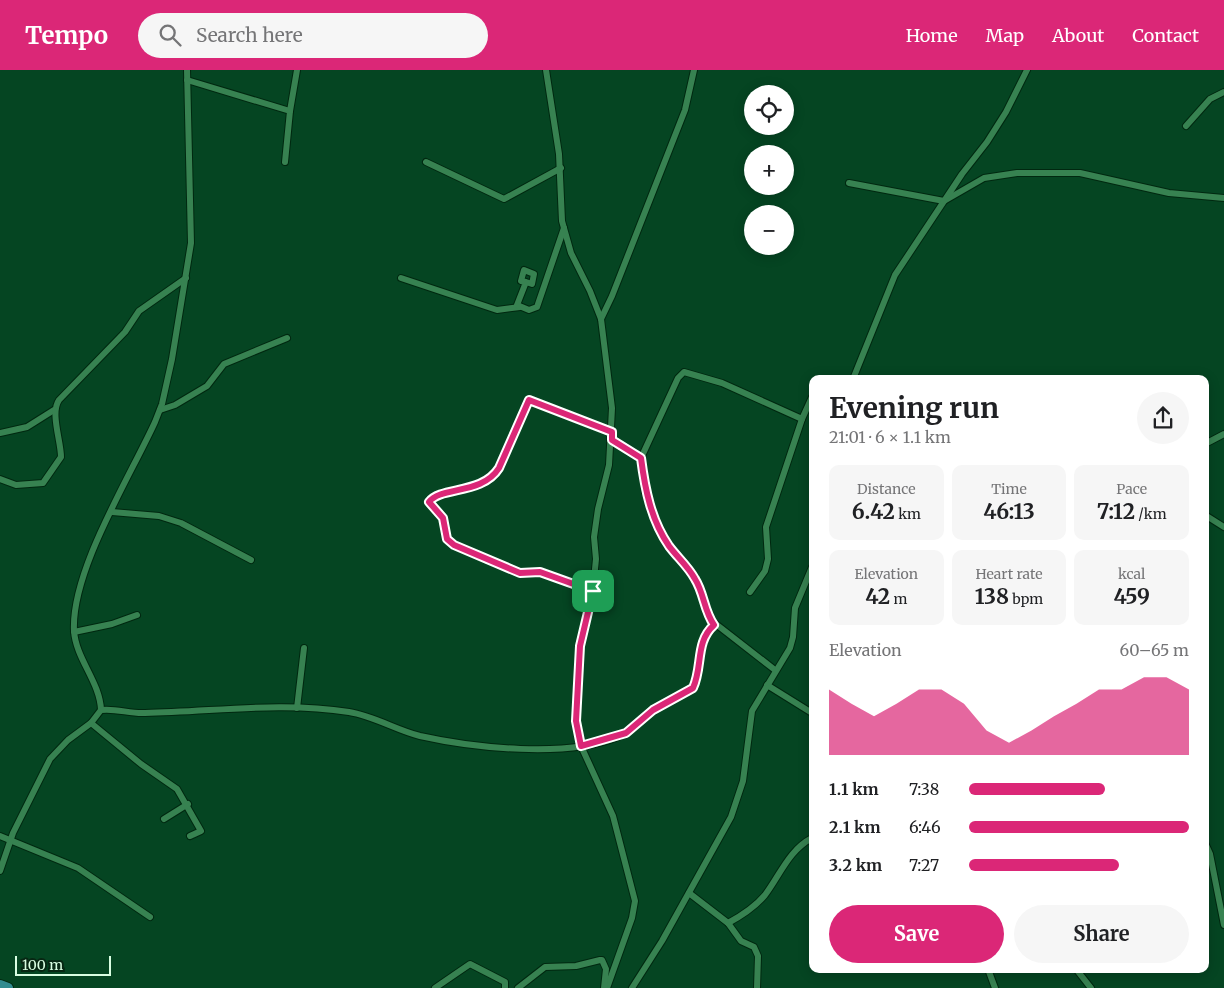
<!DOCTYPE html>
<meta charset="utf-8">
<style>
body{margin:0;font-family:Merriweather,serif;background:#f6f6f6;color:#202124;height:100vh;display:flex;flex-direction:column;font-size:19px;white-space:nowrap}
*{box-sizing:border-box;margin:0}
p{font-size:16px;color:#757577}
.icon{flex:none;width:28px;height:28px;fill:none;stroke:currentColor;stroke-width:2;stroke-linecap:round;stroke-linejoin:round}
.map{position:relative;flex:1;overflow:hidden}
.panel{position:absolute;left:809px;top:305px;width:400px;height:598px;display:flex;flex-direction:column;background:#fff;border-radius:10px;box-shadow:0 2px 12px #0003}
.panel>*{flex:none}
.tools{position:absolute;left:744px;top:15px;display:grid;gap:10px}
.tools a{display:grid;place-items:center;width:50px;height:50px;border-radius:50%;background:#fff;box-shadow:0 2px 12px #0003;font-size:25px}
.scale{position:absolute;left:15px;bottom:12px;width:96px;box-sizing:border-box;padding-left:5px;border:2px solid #d9fee2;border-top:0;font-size:14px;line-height:18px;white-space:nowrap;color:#d9fee2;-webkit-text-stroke:4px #072713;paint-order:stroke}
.pin{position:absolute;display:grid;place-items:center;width:42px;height:42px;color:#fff;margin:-21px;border-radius:10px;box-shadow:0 2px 8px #0006}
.round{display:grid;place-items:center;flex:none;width:52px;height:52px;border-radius:26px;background:#f6f6f6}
.headline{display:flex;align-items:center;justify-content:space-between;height:85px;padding:0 20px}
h1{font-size:28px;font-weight:700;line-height:38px}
.figures{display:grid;grid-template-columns:repeat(3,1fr);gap:8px;height:85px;padding:5px 20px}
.figures div{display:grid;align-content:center;border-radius:10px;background:#f6f6f6;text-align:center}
.figures b{font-size:21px;font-weight:700}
.figures small{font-size:14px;font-weight:400}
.figures p{font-size:14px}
.chart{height:140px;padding:10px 20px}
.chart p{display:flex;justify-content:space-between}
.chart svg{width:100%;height:90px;margin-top:5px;fill:#db2777;opacity:.7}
.button{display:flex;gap:10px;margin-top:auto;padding:10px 20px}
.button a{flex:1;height:58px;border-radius:30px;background:#db2777;color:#fff;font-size:20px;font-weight:700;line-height:58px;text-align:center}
.button a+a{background:#f6f6f6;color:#202124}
ul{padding:0 20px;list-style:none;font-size:16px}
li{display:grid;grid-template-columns:80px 60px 1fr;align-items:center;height:38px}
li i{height:12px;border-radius:6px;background:#db2777}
header{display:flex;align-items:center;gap:30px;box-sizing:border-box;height:70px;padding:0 25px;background:#db2777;color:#fff}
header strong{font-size:24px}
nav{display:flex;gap:28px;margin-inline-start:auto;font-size:18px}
.search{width:350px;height:45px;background:#f6f6f6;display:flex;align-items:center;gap:12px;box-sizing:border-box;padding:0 18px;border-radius:28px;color:#757577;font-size:19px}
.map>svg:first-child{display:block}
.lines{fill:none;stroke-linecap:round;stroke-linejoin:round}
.minor-casing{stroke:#002810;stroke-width:8}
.trunk-casing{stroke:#002810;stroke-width:12}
.minor{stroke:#378251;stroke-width:6}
.trunk{stroke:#328c90;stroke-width:10}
.route-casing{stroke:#fff;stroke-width:10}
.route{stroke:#db2777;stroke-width:6}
</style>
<header>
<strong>Tempo</strong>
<div class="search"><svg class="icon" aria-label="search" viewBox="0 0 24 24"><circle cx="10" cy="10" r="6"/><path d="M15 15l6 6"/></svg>Search here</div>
<nav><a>Home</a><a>Map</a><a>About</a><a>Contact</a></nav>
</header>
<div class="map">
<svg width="1224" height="918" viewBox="0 0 1224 918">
<rect width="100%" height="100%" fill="#054522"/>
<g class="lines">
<g class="minor-casing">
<g id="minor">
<path d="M546,0L559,84L562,151L571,183L590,221L601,249L612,338L609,395L598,439L594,467L596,489L592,529L580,576L576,651L581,676L613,746L635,831L632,848L607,918"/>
<path d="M187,10L290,41L285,92"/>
<path d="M290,41L297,0"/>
<path d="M1186,56L1210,29L1224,22"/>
<path d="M426,92L504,129L561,98"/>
<path d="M849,113L944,131L984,108L1017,103H1080L1169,123L1224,128"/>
<path d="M401,208L497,240L520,237"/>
<path d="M526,212L532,214L534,204L524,200L521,211L526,212L517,235L529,240L537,237L564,158"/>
<path d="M601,249L612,226L685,40L694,0"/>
<path d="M853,309L895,205L962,104L987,72L1006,42L1027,0"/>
<path d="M160,340L175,335L207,316L224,294L287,268"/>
<path d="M0,363L27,357L54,340"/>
<path d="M612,370L641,388L678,308L684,302L722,313L802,349L812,327"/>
<path d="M1205,374L1224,364"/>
<path d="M641,388L645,422L656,450L668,475L696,510L712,551L775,600"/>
<path d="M0,409L16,415L43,413L61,387C61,371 50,343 59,330L125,262L139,241L186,208"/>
<path d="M112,442L159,446L181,453L251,490"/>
<path d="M1205,445L1224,457"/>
<path d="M593,521L540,502L520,503L454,475L447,469L443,448L429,432C441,416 482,424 499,399L529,330L612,362"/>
<path d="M750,522L765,501L768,489L766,457L802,349"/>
<path d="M74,562L112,554L137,545"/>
<path d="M767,615L812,643"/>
<path d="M297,638L304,578"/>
<path d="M101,640C100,612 76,589 74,561C71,501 130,407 155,352L162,334L172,289L191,173L187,0"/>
<path d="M91,653L141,694L177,719L201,761L190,766"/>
<path d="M164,749L188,734"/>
<path d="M0,766L78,798L150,847"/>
<path d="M1205,773L1210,784L1224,855"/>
<path d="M0,801L13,763L50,689L68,670L91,653L101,640C116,638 130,644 145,643C213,642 281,631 349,642C374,646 396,660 420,666C474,678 567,688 618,667C633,661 641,649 654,640C666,630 681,626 693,618C703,596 695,572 715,555"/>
<path d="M689,823L728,853L741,871L754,877L758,886L757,918"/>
<path d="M728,853C741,846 755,837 765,825C780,805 789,780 812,768"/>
<path d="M988,899L995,918"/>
<path d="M1076,899L1091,918"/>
<path d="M435,918L470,894L505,912V918"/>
<path d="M518,918L545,897L576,896L600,890H602L606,899L604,918"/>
<path d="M632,918L662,871L731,747L743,711L752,641L790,578L793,567L795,538L812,497"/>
</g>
</g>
<g class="trunk-casing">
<path id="trunk" d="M0,915L8,918"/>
</g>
<use href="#minor" class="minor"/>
<use href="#trunk" class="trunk"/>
</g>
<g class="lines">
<g class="route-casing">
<path id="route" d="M529,330L612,362V370L641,388C645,419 651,450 669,476C677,487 688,496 695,509C704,523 704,541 714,555C695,572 703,596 693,618L653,640L626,663L581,676L576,651L580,576L593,521L540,502L520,503L454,475L447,469L443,448L429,432C441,416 482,425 499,398Z"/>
</g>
<use href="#route" class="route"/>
</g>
</svg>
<div class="tools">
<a><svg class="icon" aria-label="locate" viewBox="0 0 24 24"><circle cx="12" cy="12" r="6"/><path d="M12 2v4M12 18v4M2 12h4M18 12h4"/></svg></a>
<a>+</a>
<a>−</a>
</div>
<div class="scale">100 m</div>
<div class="pin" style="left:593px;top:521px;background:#1e9e55"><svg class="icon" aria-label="arrive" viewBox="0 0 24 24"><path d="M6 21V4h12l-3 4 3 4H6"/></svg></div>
<section class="panel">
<div class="headline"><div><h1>Evening run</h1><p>21:01 · 6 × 1.1 km</p></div><a class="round"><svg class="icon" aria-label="share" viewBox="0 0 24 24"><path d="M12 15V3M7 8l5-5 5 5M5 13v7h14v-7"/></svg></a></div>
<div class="figures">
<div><p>Distance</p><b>6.42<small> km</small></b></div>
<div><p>Time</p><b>46:13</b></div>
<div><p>Pace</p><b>7:12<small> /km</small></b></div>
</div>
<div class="figures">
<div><p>Elevation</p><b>42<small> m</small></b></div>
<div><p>Heart rate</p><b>138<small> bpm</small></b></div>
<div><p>kcal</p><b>459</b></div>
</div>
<div class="chart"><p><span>Elevation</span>60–65 m</p>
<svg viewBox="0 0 160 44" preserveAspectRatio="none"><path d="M0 44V12L10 19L20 25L30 19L40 12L50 12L60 19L70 32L80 38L90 32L100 25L110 19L120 12L130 12L140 6L150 6L160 12V44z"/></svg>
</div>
<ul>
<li><b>1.1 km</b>7:38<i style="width:62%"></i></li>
<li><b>2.1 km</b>6:46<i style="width:100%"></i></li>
<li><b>3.2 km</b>7:27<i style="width:68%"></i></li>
</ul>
<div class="button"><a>Save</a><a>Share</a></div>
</section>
</div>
